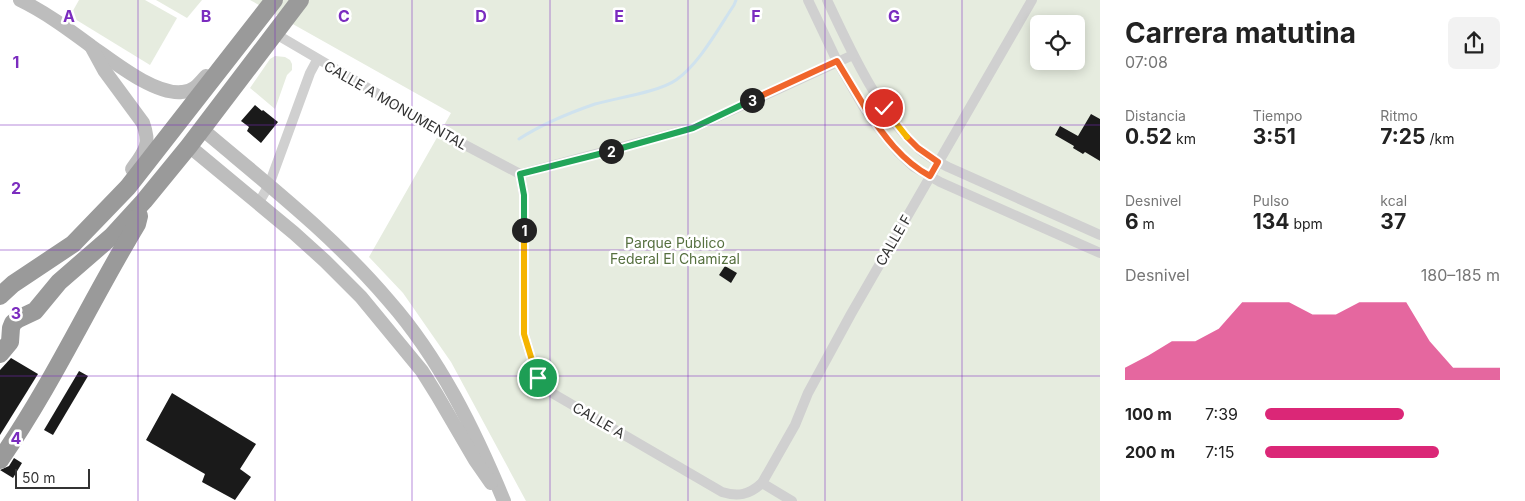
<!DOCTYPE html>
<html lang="es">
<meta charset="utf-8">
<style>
body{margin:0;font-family:Inter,sans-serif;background:#f2f2f2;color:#222;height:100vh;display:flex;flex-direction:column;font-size:19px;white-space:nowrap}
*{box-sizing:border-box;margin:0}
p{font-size:16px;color:#767676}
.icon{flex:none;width:28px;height:28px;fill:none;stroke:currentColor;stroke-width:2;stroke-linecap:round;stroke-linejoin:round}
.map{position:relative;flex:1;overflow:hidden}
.panel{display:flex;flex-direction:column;background:#fff;width:425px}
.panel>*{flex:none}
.tools{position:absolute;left:1030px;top:15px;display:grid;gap:10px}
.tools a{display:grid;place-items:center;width:55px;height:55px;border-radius:8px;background:#fff;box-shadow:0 2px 12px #0003;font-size:25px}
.scale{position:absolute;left:15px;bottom:12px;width:75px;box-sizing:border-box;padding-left:5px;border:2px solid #333;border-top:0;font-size:14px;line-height:18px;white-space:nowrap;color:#333;-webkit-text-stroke:4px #fff;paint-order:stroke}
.pin{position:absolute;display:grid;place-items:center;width:42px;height:42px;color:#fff;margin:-21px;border:2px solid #fff;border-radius:50%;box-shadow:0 1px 5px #0007}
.km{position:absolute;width:25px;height:25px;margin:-12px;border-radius:50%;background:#222;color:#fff;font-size:14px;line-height:25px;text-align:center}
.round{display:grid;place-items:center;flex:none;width:52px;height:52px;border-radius:8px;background:#f2f2f2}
.overview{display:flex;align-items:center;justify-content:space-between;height:85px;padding:0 25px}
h1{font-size:28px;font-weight:700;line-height:38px}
.stats{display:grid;grid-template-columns:repeat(3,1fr);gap:8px;height:85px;padding:5px 25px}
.stats div{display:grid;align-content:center}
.stats b{font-size:21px;font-weight:700}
.stats small{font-size:14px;font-weight:400}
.stats p{font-size:14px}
.chart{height:140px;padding:10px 25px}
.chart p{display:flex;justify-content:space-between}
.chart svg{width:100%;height:90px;margin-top:5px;fill:#db2777;opacity:.7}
ul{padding:0 25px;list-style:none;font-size:16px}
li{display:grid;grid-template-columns:80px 60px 1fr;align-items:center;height:38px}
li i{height:12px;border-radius:6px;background:#db2777}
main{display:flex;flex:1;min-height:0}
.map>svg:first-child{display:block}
.green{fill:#e6ecdf;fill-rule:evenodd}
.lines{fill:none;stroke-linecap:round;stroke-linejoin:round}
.stream{stroke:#cfe2ee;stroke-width:3}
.building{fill:#1a1a1a}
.street{stroke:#d0d0d0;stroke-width:10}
.secondary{stroke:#bdbdbd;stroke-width:14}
.highway{stroke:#9a9a9a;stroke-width:18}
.split-1-casing{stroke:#fff;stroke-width:10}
.split-2-casing{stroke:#fff;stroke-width:10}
.split-3-casing{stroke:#fff;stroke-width:10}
.split-4-casing{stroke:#fff;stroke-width:10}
.split-5-casing{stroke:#fff;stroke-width:10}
.split-6-casing{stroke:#fff;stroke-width:10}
.split-1{stroke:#f5b400;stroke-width:6}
.split-2{stroke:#22a559;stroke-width:6}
.split-3{stroke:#22a559;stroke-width:6}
.split-4{stroke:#f0652b;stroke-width:6}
.split-5{stroke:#f0652b;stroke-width:6}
.split-6{stroke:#f5b400;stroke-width:6}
.grid{fill:none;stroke:#7b2cbf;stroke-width:1;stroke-opacity:0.55}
.labels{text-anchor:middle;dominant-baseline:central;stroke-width:5;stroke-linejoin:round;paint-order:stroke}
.street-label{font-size:14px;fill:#333;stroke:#fff}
.park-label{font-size:14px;fill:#56703f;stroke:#fff}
.grid-label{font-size:16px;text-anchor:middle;font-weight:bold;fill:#7b2cbf;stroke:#fff;stroke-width:5;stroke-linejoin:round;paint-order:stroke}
</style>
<main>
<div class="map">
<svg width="1100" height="501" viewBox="0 0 1100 501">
<rect width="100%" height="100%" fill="#fff"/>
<g class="green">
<path d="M79,0H145L177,18L150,65L70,16Z"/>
<path d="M156,0H202L187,18Z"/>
<path d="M250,0H1100V501H526L451,362L403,293L369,257L451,113ZM1039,24H1076V61H1039Z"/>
<path d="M275,56L285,57L290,60L292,64V70L287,75L275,109L250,88L270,59Z"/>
</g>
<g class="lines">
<path class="stream" d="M519,139C542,124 569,113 595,104C616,98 659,92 676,80C699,64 718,29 734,5L736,0"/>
</g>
<g class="building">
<path d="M255,105L262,111L263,110L278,122L261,143L247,131L249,127L241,121Z"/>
<path d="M1091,114L1100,119V161L1085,152L1083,154L1073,148L1074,146L1055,135L1060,126L1078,136Z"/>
<path d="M725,266L737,273L731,283L719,275Z"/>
<path d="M11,358L38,374L0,435V370Z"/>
<path d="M79,371L88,376L53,435L44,430Z"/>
<path d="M172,393L256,444L240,469L251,477L235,500L202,482L205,474L146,440Z"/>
<path d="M14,458L22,463L13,478L0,470L9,466Z"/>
</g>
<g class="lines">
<g class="street">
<path d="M808,0L837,61L863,106L881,131L898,152L914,167L940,182L1100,253"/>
<path d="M827,0C849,47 880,115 919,149C928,157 938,162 948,167L1100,235"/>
<path d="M274,33L465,145L520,174"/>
<path d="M520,174L524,195V334L534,367L545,387L552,393L722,492C738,497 749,495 762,483L795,425L808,393L851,314L1032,0"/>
<path d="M520,174L693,128L853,55"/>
<path d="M258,204L269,185L310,73L317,60"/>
<path d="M762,483L792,501"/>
</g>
<g class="secondary">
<path d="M20,0C45,12 68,29 91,46C113,61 154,95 182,92C193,92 199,84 206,76"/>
<path d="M92,48L104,70L143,123C151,145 145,151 132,169"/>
<path d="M202,129C267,184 333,235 389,301C440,359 475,431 504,501"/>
<path d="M189,146L294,233L325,261L361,297L422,371L437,395L475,460L491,483"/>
</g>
<g class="highway">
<path d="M0,296L13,284L73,244L128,187L274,0"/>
<path d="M0,354L10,342L11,328L13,323L18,319L35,311L59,282L112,236L144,201L189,146L300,0"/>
<path d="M0,460C52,385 90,302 137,224L139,216"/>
</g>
</g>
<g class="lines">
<g class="split-1-casing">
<path id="split-1" d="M524,230V334L534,367L538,378"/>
</g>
<g class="split-2-casing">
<path id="split-2" d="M524,230V195L520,174L611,151"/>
</g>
<g class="split-3-casing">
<path id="split-3" d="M611,151L693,128L752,100"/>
</g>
<g class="split-4-casing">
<path id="split-4" d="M752,100L837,61L866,109"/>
</g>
<g class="split-5-casing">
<path id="split-5" d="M866,109C883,135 902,161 930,176L938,162L918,148L907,137"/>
</g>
<g class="split-6-casing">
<path id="split-6" d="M884,108L907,137"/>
</g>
<use href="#split-1" class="split-1"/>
<use href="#split-2" class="split-2"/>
<use href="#split-3" class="split-3"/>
<use href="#split-4" class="split-4"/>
<use href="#split-5" class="split-5"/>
<use href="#split-6" class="split-6"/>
</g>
<path class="grid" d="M138,0V501M275,0V501M412,0V501M550,0V501M688,0V501M825,0V501M962,0V501M0,125H1100M0,250H1100M0,376H1100"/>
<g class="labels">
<g class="street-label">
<text transform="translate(396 105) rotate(30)">CALLE A MONUMENTAL</text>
<text transform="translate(893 240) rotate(-60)">CALLE F</text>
<text transform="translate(599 420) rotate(30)">CALLE A</text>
</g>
<g class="park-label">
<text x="675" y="242">Parque Público<tspan x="675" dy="16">Federal El Chamizal</tspan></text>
</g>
</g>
<g class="grid-label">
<text x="69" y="22">A</text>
<text x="206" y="22">B</text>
<text x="344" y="22">C</text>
<text x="481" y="22">D</text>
<text x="619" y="22">E</text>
<text x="756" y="22">F</text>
<text x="894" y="22">G</text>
<text x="16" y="68">1</text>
<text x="16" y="194">2</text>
<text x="16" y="319">3</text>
<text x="16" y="444">4</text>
</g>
</svg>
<div class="tools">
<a><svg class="icon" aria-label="locate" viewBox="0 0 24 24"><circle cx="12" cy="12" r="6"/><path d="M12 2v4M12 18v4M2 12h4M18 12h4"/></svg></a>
</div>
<div class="scale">50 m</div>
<div class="pin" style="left:538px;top:378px;background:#1e9e55"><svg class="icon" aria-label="arrive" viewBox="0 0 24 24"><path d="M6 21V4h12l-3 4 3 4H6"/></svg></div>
<div class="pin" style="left:884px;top:108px;background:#d93025"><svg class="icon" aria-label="check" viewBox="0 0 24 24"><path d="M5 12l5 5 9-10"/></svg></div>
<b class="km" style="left:524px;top:230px">1</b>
<b class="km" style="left:611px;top:151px">2</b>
<b class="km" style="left:752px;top:100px">3</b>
</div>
<section class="panel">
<div class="overview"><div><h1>Carrera matutina</h1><p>07:08</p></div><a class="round"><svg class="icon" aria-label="share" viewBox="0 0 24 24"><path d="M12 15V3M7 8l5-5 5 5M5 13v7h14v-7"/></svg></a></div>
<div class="stats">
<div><p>Distancia</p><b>0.52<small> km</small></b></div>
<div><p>Tiempo</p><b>3:51</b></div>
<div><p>Ritmo</p><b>7:25<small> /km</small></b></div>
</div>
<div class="stats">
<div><p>Desnivel</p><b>6<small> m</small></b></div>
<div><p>Pulso</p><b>134<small> bpm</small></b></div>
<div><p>kcal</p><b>37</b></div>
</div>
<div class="chart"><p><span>Desnivel</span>180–185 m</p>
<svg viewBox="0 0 160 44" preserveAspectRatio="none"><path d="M0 44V38L10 32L20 25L30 25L40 19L50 6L60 6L70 6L80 12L90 12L100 6L110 6L120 6L130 25L140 38L150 38L160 38V44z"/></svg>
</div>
<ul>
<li><b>100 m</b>7:39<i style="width:59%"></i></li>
<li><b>200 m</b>7:15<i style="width:74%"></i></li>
</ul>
</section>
</main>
